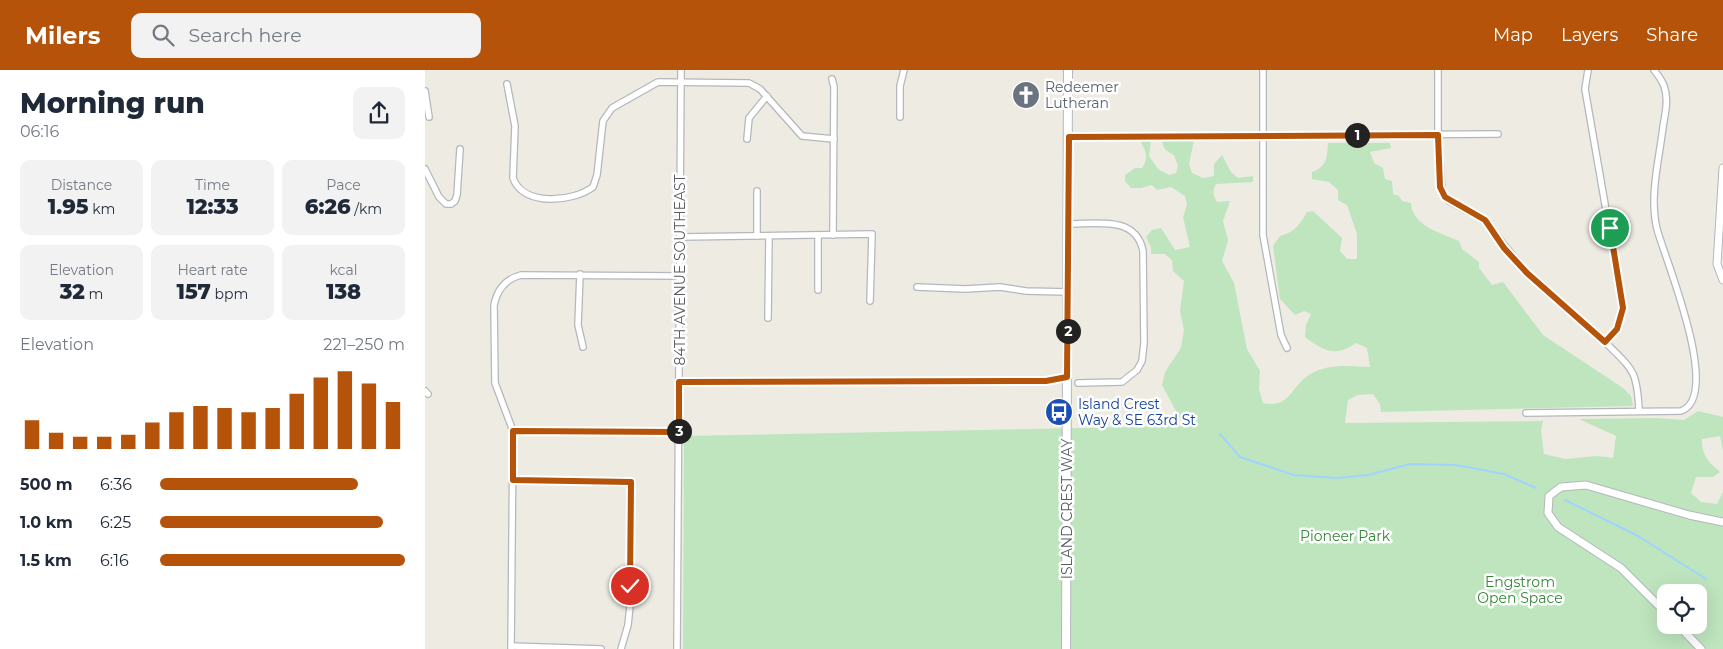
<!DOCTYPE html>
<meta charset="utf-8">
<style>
body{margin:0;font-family:Montserrat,sans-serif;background:#f2f2f3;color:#1f2937;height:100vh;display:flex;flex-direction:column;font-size:19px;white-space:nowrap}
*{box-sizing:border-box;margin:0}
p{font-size:16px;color:#747a83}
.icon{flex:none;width:28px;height:28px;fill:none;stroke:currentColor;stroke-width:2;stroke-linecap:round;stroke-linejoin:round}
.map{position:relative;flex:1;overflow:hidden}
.details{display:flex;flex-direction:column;background:#fff;width:425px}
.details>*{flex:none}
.buttons{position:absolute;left:1232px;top:514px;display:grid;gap:10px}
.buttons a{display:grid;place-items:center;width:50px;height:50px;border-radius:10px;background:#fff;box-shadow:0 5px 20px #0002;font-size:25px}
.pin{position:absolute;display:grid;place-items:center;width:42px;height:42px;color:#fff;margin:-21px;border:2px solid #fff;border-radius:50%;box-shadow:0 1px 5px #0007}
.km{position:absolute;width:25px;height:25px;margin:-12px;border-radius:50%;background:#222;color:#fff;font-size:14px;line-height:25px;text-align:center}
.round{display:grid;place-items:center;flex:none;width:52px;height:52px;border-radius:10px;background:#f2f2f3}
.headline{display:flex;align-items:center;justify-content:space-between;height:85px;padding:0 20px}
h1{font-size:28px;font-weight:800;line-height:38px}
.metrics{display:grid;grid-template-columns:repeat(3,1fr);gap:8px;height:85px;padding:5px 20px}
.metrics div{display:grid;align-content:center;border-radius:10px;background:#f2f2f3;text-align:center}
.metrics b{font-size:21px;font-weight:800}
.metrics small{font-size:14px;font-weight:400}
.metrics p{font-size:14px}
.chart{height:140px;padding:10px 20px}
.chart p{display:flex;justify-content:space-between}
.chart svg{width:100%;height:90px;margin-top:5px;stroke:#b45309;stroke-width:6}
ul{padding:0 20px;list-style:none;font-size:16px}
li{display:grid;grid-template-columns:80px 60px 1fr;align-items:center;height:38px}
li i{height:12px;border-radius:6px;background:#b45309}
header{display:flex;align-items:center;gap:30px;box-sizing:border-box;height:70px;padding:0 25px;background:#b45309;color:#fff}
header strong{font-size:24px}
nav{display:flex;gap:28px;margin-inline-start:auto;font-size:18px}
.search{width:350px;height:45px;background:#f2f2f3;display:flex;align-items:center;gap:12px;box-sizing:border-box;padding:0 18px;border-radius:10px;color:#747a83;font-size:19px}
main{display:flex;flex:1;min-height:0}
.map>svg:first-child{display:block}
.green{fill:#bee5be;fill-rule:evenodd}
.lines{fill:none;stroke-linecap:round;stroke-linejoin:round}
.stream{stroke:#a0d4fe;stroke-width:2}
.minor-casing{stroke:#b4b7bc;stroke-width:8}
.tertiary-casing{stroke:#b4b7bc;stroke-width:9}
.secondary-casing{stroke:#b5b8be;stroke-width:10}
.minor{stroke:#fff;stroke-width:5.5}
.tertiary{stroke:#fff;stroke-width:7}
.secondary{stroke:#fff;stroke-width:8}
.route-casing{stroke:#fff;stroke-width:10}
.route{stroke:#b45309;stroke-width:6}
.labels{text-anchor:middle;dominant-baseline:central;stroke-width:5;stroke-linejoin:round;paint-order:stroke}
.worship-label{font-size:14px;fill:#5b616d;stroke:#fff;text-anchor:start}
.street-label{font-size:14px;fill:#5a5e62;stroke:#fff}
.transit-label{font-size:14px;fill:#164399;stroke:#fff;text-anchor:start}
.park-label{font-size:14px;fill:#36863a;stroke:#fff}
</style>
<header>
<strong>Milers</strong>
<div class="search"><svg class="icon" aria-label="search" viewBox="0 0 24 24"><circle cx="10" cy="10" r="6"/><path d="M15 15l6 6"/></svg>Search here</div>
<nav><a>Map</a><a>Layers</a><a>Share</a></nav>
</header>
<main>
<section class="details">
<div class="headline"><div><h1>Morning run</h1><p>06:16</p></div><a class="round"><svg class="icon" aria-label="share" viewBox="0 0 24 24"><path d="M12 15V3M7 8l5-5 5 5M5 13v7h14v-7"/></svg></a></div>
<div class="metrics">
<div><p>Distance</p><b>1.95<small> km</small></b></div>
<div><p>Time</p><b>12:33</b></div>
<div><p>Pace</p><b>6:26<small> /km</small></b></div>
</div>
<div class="metrics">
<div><p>Elevation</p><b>32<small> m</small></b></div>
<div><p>Heart rate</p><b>157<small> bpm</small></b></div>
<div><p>kcal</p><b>138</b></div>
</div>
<div class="chart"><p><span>Elevation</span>221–250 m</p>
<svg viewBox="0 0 160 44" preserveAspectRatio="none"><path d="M5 44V30M15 44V36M25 44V38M35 44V38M45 44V37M55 44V31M65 44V26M75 44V23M85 44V24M95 44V26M105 44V24M115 44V17M125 44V9M135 44V6M145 44V12M155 44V21"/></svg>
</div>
<ul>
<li><b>500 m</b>6:36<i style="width:81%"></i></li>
<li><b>1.0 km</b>6:25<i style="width:91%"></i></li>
<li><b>1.5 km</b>6:16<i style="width:100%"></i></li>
</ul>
</section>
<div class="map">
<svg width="1298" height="579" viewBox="0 0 1298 579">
<rect width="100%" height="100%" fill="#edebe2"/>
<path class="green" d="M718,70H726L724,86L733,99L744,105L751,103L753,96L749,85C741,81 738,79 737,70H769L764,94L767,103L778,108L789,106V94L797,85L806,102L813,108L828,106V112L791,114C787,121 788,125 792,132L805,131L798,151L803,170L797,191L809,213L822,279L835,301L834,319L838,333C865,339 866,316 884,305C902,293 925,296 945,297L942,278L931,273C909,287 901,282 880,267L881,255L886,244L879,241L870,245L855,229L848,176L855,166C868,163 876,154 882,142L888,141L917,168L915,181L922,189H932V164L922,135L913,130V120L904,112L887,109V102C902,97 902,87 903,73H965L966,78L945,82L949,93L958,98L960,109L967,111L968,124L974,126L977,131L986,133C987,156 1016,163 1034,171L1037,179L1054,192V198L1067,215L1078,212L1118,265L1198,318L1206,326L1208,336L956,342L955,334L948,324L933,325L923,330L920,353L1118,351L1116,361L1119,384L1140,389L1172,386L1188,388L1191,366L1154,349L1231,348L1259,350L1273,341L1298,347V381L1295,366L1277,369C1276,384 1284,393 1295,402L1288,407H1271L1266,423L1276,432L1292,434L1298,422V579H258L259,366L759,356L737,315L740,302L756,278L759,260L755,241L759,211L748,201L747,190L740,184H726V177L721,167L727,160L736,158L750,180L765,177L758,147L762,135L760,126L746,117L732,120L727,115L716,118H706L700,111V105L710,98H717C723,90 722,81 716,73ZM1241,522H1274V555H1241Z"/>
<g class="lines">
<g class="stream">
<path d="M795,364L815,387L869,405L912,408L943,405L985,394L1031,395L1079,404L1111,418"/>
<path d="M1140,430L1213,466L1281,509"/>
</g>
<g class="minor-casing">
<g id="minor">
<path d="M838,0V165L856,265L862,278"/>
<path d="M1013,0V65L1017,122L1024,131L1059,150L1102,203L1180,272"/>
<path d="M1163,0L1160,19L1198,238L1192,259L1180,272C1208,300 1212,300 1214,340"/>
<path d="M407,9L409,17L408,165"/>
<path d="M82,14L90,56L88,108C98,137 148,132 168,117L172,105L178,51L187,38L233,12L324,13L335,19L377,66L409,69"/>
<path d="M0,21L4,47"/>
<path d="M475,47V16L479,0"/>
<path d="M644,67L1073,64"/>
<path d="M322,69L324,48L342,26"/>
<path d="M0,99L14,127L21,134H26L30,131L32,125L35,79"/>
<path d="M643,154C670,154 711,145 718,181L719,273L717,291L712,300L697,312L653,313"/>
<path d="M332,166V121"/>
<path d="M255,167L447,164L445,231"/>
<path d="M155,204L153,255L158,277"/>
<path d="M492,217L540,219L575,217L601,221L643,222"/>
<path d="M393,220V165"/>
<path d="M343,248L344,166"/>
<path d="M254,312L621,311L642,307"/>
<path d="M0,321L3,324"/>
<path d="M1101,343L1256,341C1298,326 1240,189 1232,159C1224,127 1234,90 1238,57C1240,44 1244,29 1239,16C1237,10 1233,5 1229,0"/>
<path d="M88,361L254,362"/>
<path d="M88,410L206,413L205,536L203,555L196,579"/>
<path d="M86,576L176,579"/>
<path d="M86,579L88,361L70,313L69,235C72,220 81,209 96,205L255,206"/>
<path d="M252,579L256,0"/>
</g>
</g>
<g class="tertiary-casing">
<g id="tertiary">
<path d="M1298,98L1292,194L1298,210"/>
<path d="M1241,543L1196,498L1133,457L1123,443L1124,426L1136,417L1161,415L1264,445L1298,452"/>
<path d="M1253,555L1276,579"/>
</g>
</g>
<g class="secondary-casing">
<path id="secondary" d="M641,579L643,0"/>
</g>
<use href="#minor" class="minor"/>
<use href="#tertiary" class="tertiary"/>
<use href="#secondary" class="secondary"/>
</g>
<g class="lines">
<g class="route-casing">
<path id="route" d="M205,516L206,412L88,410V361L254,362V312L621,311L642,307L644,67L1013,65L1015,117L1020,127L1060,150L1079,178L1102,203L1180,272L1192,259L1198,238L1185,158"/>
</g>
<use href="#route" class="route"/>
</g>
<defs>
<g id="church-disc" transform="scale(1.4375)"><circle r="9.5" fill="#6b7280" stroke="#fff"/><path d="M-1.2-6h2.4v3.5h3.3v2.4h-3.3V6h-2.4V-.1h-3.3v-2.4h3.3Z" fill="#fff"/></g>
<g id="bus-disc" transform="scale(1.4375)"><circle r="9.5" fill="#1a4fb4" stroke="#fff"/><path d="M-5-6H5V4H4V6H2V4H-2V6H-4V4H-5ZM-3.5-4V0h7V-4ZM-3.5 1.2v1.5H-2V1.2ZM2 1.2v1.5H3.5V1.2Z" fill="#fff"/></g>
</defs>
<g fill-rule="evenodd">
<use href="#church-disc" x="601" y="25"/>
<use href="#bus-disc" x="634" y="342"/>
</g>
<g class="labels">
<g class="worship-label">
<text x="620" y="17">Redeemer<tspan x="620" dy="16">Lutheran</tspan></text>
</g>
<g class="street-label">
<text transform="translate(255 200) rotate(-90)">84TH AVENUE SOUTHEAST</text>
<text transform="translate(642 439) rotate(-90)">ISLAND CREST WAY</text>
</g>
<g class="transit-label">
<text x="653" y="334">Island Crest<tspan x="653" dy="16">Way &amp; SE 63rd St</tspan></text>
</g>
<g class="park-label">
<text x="920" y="466">Pioneer Park</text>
<text x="1095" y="512">Engstrom<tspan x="1095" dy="16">Open Space</tspan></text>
</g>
</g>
</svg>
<div class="buttons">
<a><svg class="icon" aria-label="locate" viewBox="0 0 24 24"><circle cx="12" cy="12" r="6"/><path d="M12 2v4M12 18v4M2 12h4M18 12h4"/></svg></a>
</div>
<div class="pin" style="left:1185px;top:158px;background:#1e9e55"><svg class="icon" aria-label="arrive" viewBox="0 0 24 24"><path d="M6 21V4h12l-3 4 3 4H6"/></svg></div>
<div class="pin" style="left:205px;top:516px;background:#d93025"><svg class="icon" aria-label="check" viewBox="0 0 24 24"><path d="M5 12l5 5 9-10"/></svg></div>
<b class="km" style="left:932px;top:65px">1</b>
<b class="km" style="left:643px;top:261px">2</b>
<b class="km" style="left:254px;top:361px">3</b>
</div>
</main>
